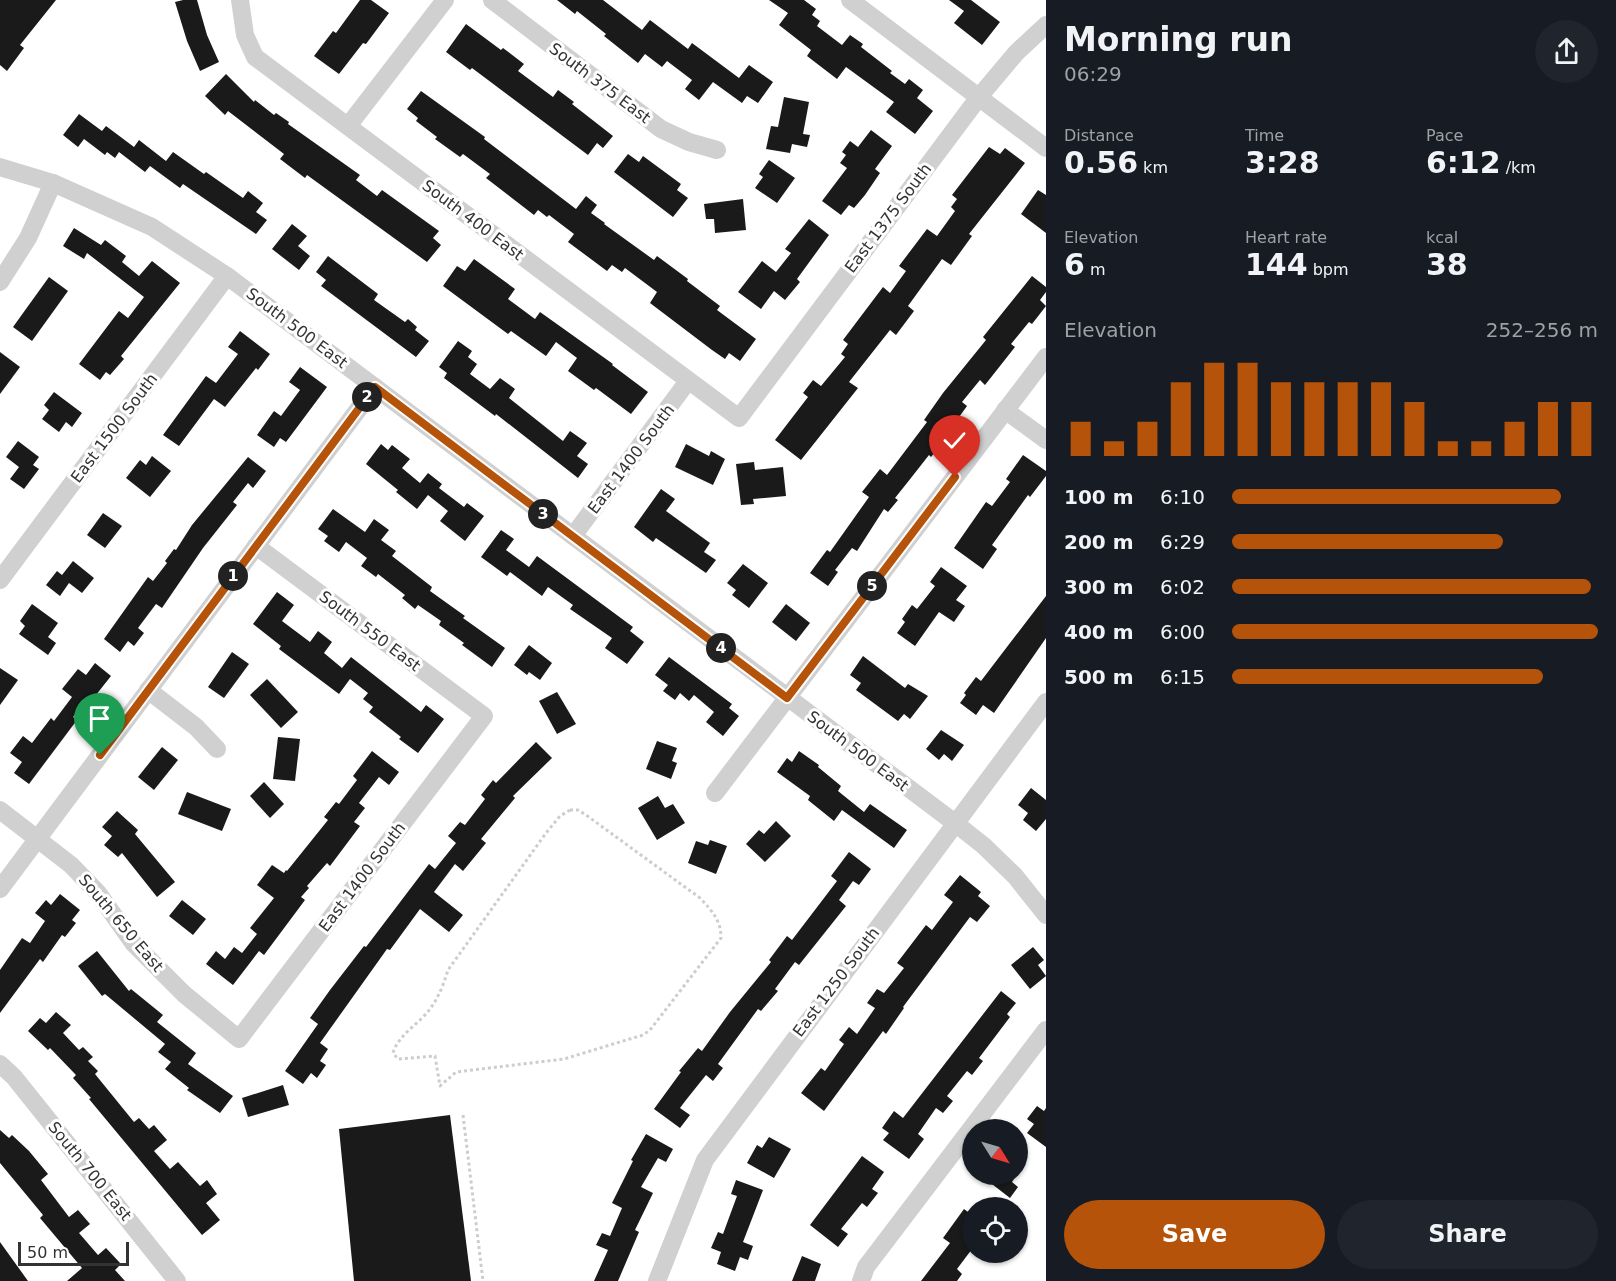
<!DOCTYPE html>
<meta charset="utf-8">
<style>
body{margin:0;font-family:"DejaVu Sans",sans-serif;background:#20242c;color:#f1f3f6;height:100vh;display:flex;flex-direction:column;font-size:22px;white-space:nowrap}
*{box-sizing:border-box;margin:0}
p{font-size:20px;color:#9ea1a6}
.icon{flex:none;width:33px;height:33px;fill:none;stroke:currentColor;stroke-width:2;stroke-linecap:round;stroke-linejoin:round}
.map{position:relative;flex:1;overflow:hidden}
.drawer{display:flex;flex-direction:column;background:#171b24;width:570px}
.drawer>*{flex:none}
.needle{width:39px;rotate:127deg}
.fabs{position:absolute;left:962px;top:1119px;display:grid;gap:12px}
.fabs a{display:grid;place-items:center;width:66px;height:66px;border-radius:50%;background:#171b24;box-shadow:0 2px 4px #0004;font-size:30px}
.scale{position:absolute;left:18px;bottom:15px;width:111px;box-sizing:border-box;padding-left:6px;border:3px solid #333;border-top:0;font-size:16px;line-height:21px;white-space:nowrap;color:#333;-webkit-text-stroke:4px #fff;paint-order:stroke}
.pin{position:absolute;display:grid;place-items:center;width:51px;height:51px;color:#fff;margin:-62px -26px;border-radius:50% 50% 50% 0;rotate:-45deg;box-shadow:0 0 6px #0007}
.pin .icon{rotate:45deg}
.km{position:absolute;width:30px;height:30px;margin:-15px;border-radius:50%;background:#222;color:#fff;font-size:16px;line-height:30px;text-align:center}
.round{display:grid;place-items:center;flex:none;width:63px;height:63px;border-radius:32px;background:#20242c}
.head{display:flex;align-items:center;justify-content:space-between;height:102px;padding:0 18px}
h1{font-size:33px;font-weight:700;line-height:45px}
.metrics{display:grid;grid-template-columns:repeat(3,1fr);gap:9px;height:102px;padding:6px 18px}
.metrics div{display:grid;align-content:center}
.metrics b{font-size:30px;font-weight:700}
.metrics small{font-size:16px;font-weight:400}
.metrics p{font-size:16px}
.chart{height:168px;padding:12px 18px}
.chart p{display:flex;justify-content:space-between}
.chart svg{width:100%;height:108px;margin-top:6px;stroke:#b45309;stroke-width:6}
.cta{display:flex;gap:12px;margin-top:auto;padding:12px 18px}
.cta a{flex:1;height:69px;border-radius:36px;background:#b45309;color:#fff;font-size:24px;font-weight:700;line-height:69px;text-align:center}
.cta a+a{background:#20242c;color:#f1f3f6}
ul{padding:0 18px;list-style:none;font-size:20px}
li{display:grid;grid-template-columns:96px 72px 1fr;align-items:center;height:45px}
li i{height:15px;border-radius:8px;background:#b45309}
main{display:flex;flex:1;min-height:0}
.map>svg:first-child{display:block}
.building{fill:#1a1a1a}
.lines{fill:none;stroke-linecap:round;stroke-linejoin:round}
.path{stroke:#cdcdcd;stroke-width:3;stroke-dasharray:3 3;stroke-linecap:butt}
.minor{stroke:#d0d0d0;stroke-width:18}
.route-casing{stroke:#fff;stroke-width:12}
.route{stroke:#b45309;stroke-width:8}
.labels{text-anchor:middle;dominant-baseline:central;stroke-width:6;stroke-linejoin:round;paint-order:stroke}
.street-label{font-size:16px;fill:#333;stroke:#fff}
</style>
<main>
<div class="map">
<svg width="1046" height="1281" viewBox="0 0 1046 1281">
<rect width="100%" height="100%" fill="#fff"/>
<g class="building">
<path d="M0,0H56L20,45L24,48L7,71L0,65Z"/>
<path d="M183,0H197L207,35L219,62L200,71L187,41L175,2Z"/>
<path d="M360,0H371L389,13L366,44L363,43L339,74L314,56L333,31L336,33Z"/>
<path d="M557,0H603L642,30L650,20L688,49L692,43L739,78L749,65L773,82L758,103L747,96L742,103L713,82L699,100L685,89L692,80L667,61L662,67L645,54L638,63L604,36L606,34L577,11L575,14Z"/>
<path d="M769,0H804L816,9L812,15L820,21L817,26L842,45L850,35L863,44L861,47L892,71L890,73L905,84L909,79L923,90L917,98L933,111L915,134L886,112L894,102L846,67L837,79L807,56L811,50L779,25L788,13Z"/>
<path d="M949,0H971L1000,22L982,45L954,23L964,11Z"/>
<path d="M466,24L501,50L503,48L524,64L518,71L553,97L558,90L574,102L572,104L613,136L603,148L597,143L588,155L472,68L470,70L446,52Z"/>
<path d="M226,74L254,102L255,100L274,115L276,113L289,122L288,124L360,175L356,180L377,196L382,190L439,231L433,238L441,245L427,262L307,175L305,178L280,159L284,154L228,111L225,115L205,96Z"/>
<path d="M421,91L485,137L484,139L576,209L586,196L597,205L591,213L605,223L604,224L654,260L657,256L688,279L687,281L720,306L717,310L756,339L740,361L729,353L725,359L712,350L650,303L657,292L625,268L622,272L612,265L607,271L568,242L574,234L549,215L547,217L538,210L534,215L486,178L490,174L463,154L460,157L435,139L437,137L416,121L418,118L407,109Z"/>
<path d="M784,97L809,102L803,134L810,135L807,147L792,144L790,153L766,149L771,126L778,127Z"/>
<path d="M79,114L102,131L106,126L134,147L139,140L166,161L173,152L204,174L206,172L243,198L248,191L263,203L256,212L267,220L256,234L183,184L180,188L150,166L145,172L119,152L115,158L107,152L105,155L84,139L78,147L63,135Z"/>
<path d="M871,130L892,146L875,169L880,173L865,195L854,208L849,205L841,215L822,201L847,168L840,163L846,155L842,152L850,141L858,147Z"/>
<path d="M989,147L1000,154L1005,148L1025,163L969,234L972,236L951,265L942,259L908,306L914,311L896,335L890,330L849,382L858,388L801,460L775,440L808,397L803,393L813,380L821,386L845,357L841,354L848,344L843,340L883,287L890,293L906,271L899,266L927,229L937,236L955,211L951,207L957,199L952,195Z"/>
<path d="M628,154L639,162L643,156L681,184L677,190L688,198L673,217L614,172Z"/>
<path d="M769,160L795,178L777,203L755,188L763,177L759,174Z"/>
<path d="M1038,190L1046,195V233L1021,214Z"/>
<path d="M743,199L746,230L715,233L714,219H706L704,204Z"/>
<path d="M809,219L829,235L797,279L800,282L785,300L774,291L761,309L738,292L762,261L776,272L791,253L785,249Z"/>
<path d="M292,224L307,236L298,246L310,256L299,270L272,249Z"/>
<path d="M74,228L101,245L105,240L126,256L122,262L139,276L152,261L180,283L121,356L124,359L110,375L106,372L100,380L79,364L119,311L128,318L144,297L87,253L84,259L63,246Z"/>
<path d="M328,256L378,294L374,300L405,322L408,319L417,327L415,330L429,341L416,357L321,286L326,280L316,272Z"/>
<path d="M474,259L515,289L508,299L535,319L540,312L613,364L612,365L648,392L631,414L596,388L594,390L568,371L577,358L556,342L546,356L511,331L508,334L443,286L457,266L465,271Z"/>
<path d="M1032,276L1046,287V292L1040,300L1046,306L1032,324L1029,322L1011,344L1015,347L985,385L980,380L962,402L967,406L939,445L940,446L931,457L929,455L907,483L895,498L898,500L888,512L884,509L857,551L852,548L835,570L838,572L828,586L810,573L827,550L830,552L869,497L862,492L880,469L887,475L927,422L924,420L943,393L986,340L983,337Z"/>
<path d="M49,277L68,291L32,341L13,327Z"/>
<path d="M240,331L270,354L258,370L256,368L225,407L214,399L179,446L163,435L206,376L216,383L238,354L228,347Z"/>
<path d="M458,341L472,351L468,357L477,364L470,374L490,389L500,378L515,389L509,398L563,441L570,431L587,443L577,456L588,464L578,478L496,414L495,416L444,378L447,373L439,367Z"/>
<path d="M0,352L20,367L0,394Z"/>
<path d="M300,367L327,387L286,442L280,438L274,447L257,435L274,411L281,416L300,390L289,382Z"/>
<path d="M54,392L82,413L72,427L66,422L59,432L42,419L49,410L44,405Z"/>
<path d="M18,441L39,457L33,465L39,469L24,489L10,479L19,467L6,457Z"/>
<path d="M381,444L388,450L392,445L410,459L402,468L420,483L428,473L442,484L439,488L464,507L467,503L484,516L465,541L440,521L448,511L428,495L417,509L396,492L398,490L366,464Z"/>
<path d="M686,444L709,456L711,451L725,459L713,485L675,467Z"/>
<path d="M1023,455L1046,471V476L1030,497L1028,495L992,545L997,549L983,569L954,548L986,502L992,506L1010,482L1006,479Z"/>
<path d="M152,456L171,471L150,497L126,478L140,460L146,465Z"/>
<path d="M248,457L266,471L253,488L248,483L233,502L237,505L203,548L162,608L156,604L138,628L144,633L134,646L128,641L120,652L104,639L148,577L153,581L167,563L165,561L174,549L176,550L192,525Z"/>
<path d="M754,462L755,470L783,467L786,496L753,499L754,504L741,505L736,464Z"/>
<path d="M661,489L675,499L666,511L710,543L704,552L716,560L706,573L656,538L653,542L634,527Z"/>
<path d="M333,509L365,532L374,519L389,530L381,540L396,551L392,556L432,587L430,591L465,616L463,618L505,648L492,667L462,645L464,643L439,625L441,621L418,605L415,609L402,598L405,595L378,574L376,577L361,566L367,558L346,542L339,552L324,541L328,536L318,529Z"/>
<path d="M103,513L122,526L105,548L87,535Z"/>
<path d="M501,530L514,539L506,550L529,567L537,556L633,627L630,631L644,642L627,664L605,648L612,638L570,609L573,605L548,587L542,596L510,572L507,576L481,557Z"/>
<path d="M73,561L94,578L82,593L69,583L60,596L46,585L57,571L62,575Z"/>
<path d="M743,564L768,583L749,608L732,595L736,590L727,583Z"/>
<path d="M941,567L967,586L956,600L965,606L954,622L939,612L915,646L897,633L905,622L902,619L912,605L917,609L935,586L930,582Z"/>
<path d="M277,592L294,605L282,621L310,642L318,631L332,642L324,653L342,668L351,657L421,712L426,705L444,719L418,753L399,739L401,737L369,712L373,707L363,699L368,693L350,679L339,694L279,649L281,646L253,624Z"/>
<path d="M1046,596V638L994,713L983,705L976,715L960,703L966,695L964,693L976,677L981,681Z"/>
<path d="M32,604L58,623L48,637L56,643L48,655L19,634L25,626L20,621Z"/>
<path d="M786,604L810,623L796,641L772,622Z"/>
<path d="M529,645L552,663L540,680L529,672L527,675L514,665Z"/>
<path d="M232,652L249,664L224,698L208,687Z"/>
<path d="M863,656L905,688L908,684L928,696L910,719L904,714L898,721L856,690L861,683L850,675Z"/>
<path d="M669,657L732,704L729,708L739,716L723,736L706,722L714,712L694,695L689,701L680,693L675,700L663,691L668,685L655,675Z"/>
<path d="M95,663L111,676L92,700L89,698L73,717L77,720L29,784L14,773L22,762L10,753L23,736L32,743L51,718L54,721L72,697L62,689L78,669L86,675Z"/>
<path d="M0,668L18,680L0,705Z"/>
<path d="M267,679L298,712L281,728L250,695Z"/>
<path d="M557,692L576,724L557,734L539,701Z"/>
<path d="M941,730L964,745L952,761L944,754L939,760L926,749Z"/>
<path d="M278,737L300,739L295,781L273,779Z"/>
<path d="M657,741L677,748L672,761L677,763L671,779L646,769Z"/>
<path d="M536,742L552,758L513,796L515,798L481,839L486,843L463,871L455,864L434,892L463,915L449,932L420,909L390,950L387,949L320,1043L328,1049L320,1061L326,1065L317,1078L311,1073L303,1084L285,1071L318,1024L310,1018L330,990L364,946L366,947L429,864L435,869L456,843L448,836L460,822L465,825L485,799L481,795L493,780L496,783Z"/>
<path d="M162,747L178,760L154,790L138,777Z"/>
<path d="M372,751L399,772L389,785L379,777L359,803L365,808L354,822L360,826L330,866L327,863L307,886L309,888L301,897L305,900L264,955L259,951L233,985L206,964L216,951L225,959L234,947L242,953L257,934L250,928L274,898L257,885L272,865L284,873L286,870L287,871L328,820L324,817L336,802L339,804L357,780L353,776Z"/>
<path d="M799,751L819,765L818,767L841,786L838,791L864,812L870,804L907,830L894,848L842,810L834,821L808,800L810,796L777,772L787,758L792,762Z"/>
<path d="M264,782L284,804L270,818L250,796Z"/>
<path d="M1031,788L1046,800V819L1036,831L1023,820L1028,813L1018,805Z"/>
<path d="M187,792L231,809L222,831L178,814Z"/>
<path d="M658,796L665,808L673,804L685,823L657,840L638,808Z"/>
<path d="M117,811L138,830L135,834L175,882L157,897L122,853L118,857L104,845L112,836L102,827Z"/>
<path d="M776,821L791,836L765,862L746,844L759,830L764,834Z"/>
<path d="M710,840L727,846L716,874L688,863L696,841L708,845Z"/>
<path d="M849,852L871,869L859,885L853,881L839,900L846,906L799,965L795,962L775,989L778,991L761,1011L758,1009L718,1064L723,1068L713,1081L706,1075L686,1100L680,1108L690,1115L680,1128L654,1109L681,1072L679,1071L698,1048L702,1051L730,1012L771,962L769,960L787,936L792,940L837,881L831,876Z"/>
<path d="M960,875L981,892L978,896L990,906L977,922L970,917L903,1007L904,1008L886,1034L883,1031L824,1111L801,1093L821,1068L825,1071L844,1044L839,1040L849,1027L857,1034L875,1008L867,1003L877,989L884,993L904,968L897,963L926,925L932,930L953,902L944,895Z"/>
<path d="M60,894L80,910L72,920L76,923L65,937L62,935L43,962L40,959L0,1013V970L22,938L30,943L45,921L35,913L46,900L51,905Z"/>
<path d="M182,900L206,919L193,935L169,916Z"/>
<path d="M1033,947L1044,960L1038,965L1046,976L1030,989L1011,965Z"/>
<path d="M97,951L129,991L131,989L163,1015L157,1022L196,1053L188,1064L233,1096L220,1113L187,1090L189,1088L165,1069L171,1062L158,1052L165,1044L105,994L102,996L78,966Z"/>
<path d="M1001,991L1016,1003L1007,1014L1010,1017L979,1058L983,1061L972,1075L967,1071L947,1096L953,1101L943,1113L936,1108L918,1134L924,1139L909,1159L883,1140L889,1133L882,1128L894,1111L903,1118Z"/>
<path d="M56,1012L71,1025L63,1033L79,1050L83,1047L93,1057L88,1061L98,1071L95,1074L134,1122L139,1118L149,1129L154,1125L167,1140L154,1151L170,1169L178,1162L200,1186L207,1180L217,1194L206,1203L220,1220L202,1235L89,1099L91,1098L73,1078L76,1075L50,1048L48,1050L28,1031L40,1018L46,1023Z"/>
<path d="M283,1085L289,1105L248,1117L242,1098Z"/>
<path d="M1037,1106L1044,1111L1046,1108V1147L1027,1133L1034,1124L1027,1119Z"/>
<path d="M450,1115L471,1281H354L339,1129Z"/>
<path d="M0,1130L9,1138L12,1135L29,1151L48,1174L41,1180L69,1217L78,1210L90,1224L79,1233L98,1255L106,1248L121,1264L115,1270L125,1281H67L82,1268L40,1218L43,1215L0,1163Z"/>
<path d="M646,1134L673,1149L666,1162L658,1158L641,1187L653,1193L635,1230L639,1232L618,1281H594L608,1250L596,1245L602,1233L610,1236L622,1208L612,1203L633,1161L631,1160Z"/>
<path d="M769,1137L791,1149L774,1178L747,1163L757,1145L762,1148Z"/>
<path d="M862,1156L884,1172L872,1189L878,1193L867,1207L862,1203L841,1229L848,1234L838,1247L810,1225Z"/>
<path d="M979,1174H1017L1012,1182L1018,1187L1010,1198Z"/>
<path d="M736,1180L763,1190L743,1242L753,1246L748,1260L740,1257L735,1271L717,1264L721,1252L711,1248L718,1232L723,1234L737,1196L731,1194Z"/>
<path d="M964,1209L972,1215V1249L957,1269L962,1274L957,1281H921L950,1243L943,1238Z"/>
<path d="M0,1242L28,1281H0Z"/>
<path d="M802,1256L821,1264L815,1281H792Z"/>
</g>
<g class="lines">
<g class="path">
<path d="M570,810H578L586,815L700,898C712,911 721,920 721,938L650,1030L643,1035L564,1059L456,1072L440,1086L435,1056L398,1059L393,1053C398,1035 419,1024 430,1009C439,997 444,983 448,970L546,833L560,816Z"/>
<path d="M463,1115L483,1281"/>
</g>
<g class="minor">
<path d="M240,0L245,35L255,57L739,418L979,97L1016,53L1046,25"/>
<path d="M492,0L661,129L689,142L717,150"/>
<path d="M850,0L1046,148"/>
<path d="M348,126L445,0"/>
<path d="M0,167L53,183L152,227L227,276L955,823L984,846L1015,876L1046,915"/>
<path d="M0,282L28,238L53,183"/>
<path d="M1005,410L1046,440"/>
<path d="M573,536L688,381"/>
<path d="M0,580L227,276"/>
<path d="M148,690L196,727L217,749"/>
<path d="M715,793L1046,357"/>
<path d="M0,810L71,865L98,893L134,944L184,994L239,1039L484,716L256,546"/>
<path d="M0,889L375,387"/>
<path d="M0,1064L14,1077L177,1281"/>
<path d="M657,1281L705,1160L1046,702"/>
<path d="M861,1281L866,1267L1046,1030"/>
</g>
</g>
<g class="lines">
<g class="route-casing">
<path id="route" d="M100,755L375,387L787,698L955,477"/>
</g>
<use href="#route" class="route"/>
</g>
<g class="labels">
<g class="street-label">
<text transform="translate(600 83) rotate(37)">South 375 East</text>
<text transform="translate(888 218) rotate(-53)">East 1375 South</text>
<text transform="translate(473 220) rotate(37)">South 400 East</text>
<text transform="translate(297 328) rotate(37)">South 500 East</text>
<text transform="translate(114 428) rotate(-53)">East 1500 South</text>
<text transform="translate(631 459) rotate(-53)">East 1400 South</text>
<text transform="translate(370 631) rotate(37)">South 550 East</text>
<text transform="translate(858 751) rotate(37)">South 500 East</text>
<text transform="translate(362 877) rotate(-53)">East 1400 South</text>
<text transform="translate(121 923) rotate(50)">South 650 East</text>
<text transform="translate(836 982) rotate(-53)">East 1250 South</text>
<text transform="translate(90 1171) rotate(51)">South 700 East</text>
</g>
</g>
</svg>
<div class="fabs">
<a><svg class="needle" viewBox="-14 -14 28 28"><path d="M0-13l5 13h-10z" fill="#e53935"/><path d="M0 13l5-13h-10z" fill="#9ea1a6"/></svg></a>
<a><svg class="icon" aria-label="locate" viewBox="0 0 24 24"><circle cx="12" cy="12" r="6"/><path d="M12 2v4M12 18v4M2 12h4M18 12h4"/></svg></a>
</div>
<div class="scale">50 m</div>
<div class="pin" style="left:100px;top:755px;background:#1e9e55"><svg class="icon" aria-label="arrive" viewBox="0 0 24 24"><path d="M6 21V4h12l-3 4 3 4H6"/></svg></div>
<div class="pin" style="left:955px;top:477px;background:#d93025"><svg class="icon" aria-label="check" viewBox="0 0 24 24"><path d="M5 12l5 5 9-10"/></svg></div>
<b class="km" style="left:233px;top:576px">1</b>
<b class="km" style="left:367px;top:397px">2</b>
<b class="km" style="left:543px;top:514px">3</b>
<b class="km" style="left:721px;top:648px">4</b>
<b class="km" style="left:872px;top:586px">5</b>
</div>
<section class="drawer">
<div class="head"><div><h1>Morning run</h1><p>06:29</p></div><a class="round"><svg class="icon" aria-label="share" viewBox="0 0 24 24"><path d="M12 15V3M7 8l5-5 5 5M5 13v7h14v-7"/></svg></a></div>
<div class="metrics">
<div><p>Distance</p><b>0.56<small> km</small></b></div>
<div><p>Time</p><b>3:28</b></div>
<div><p>Pace</p><b>6:12<small> /km</small></b></div>
</div>
<div class="metrics">
<div><p>Elevation</p><b>6<small> m</small></b></div>
<div><p>Heart rate</p><b>144<small> bpm</small></b></div>
<div><p>kcal</p><b>38</b></div>
</div>
<div class="chart"><p><span>Elevation</span>252–256 m</p>
<svg viewBox="0 0 160 44" preserveAspectRatio="none"><path d="M5 44V30M15 44V38M25 44V30M35 44V14M45 44V6M55 44V6M65 44V14M75 44V14M85 44V14M95 44V14M105 44V22M115 44V38M125 44V38M135 44V30M145 44V22M155 44V22"/></svg>
</div>
<ul>
<li><b>100 m</b>6:10<i style="width:90%"></i></li>
<li><b>200 m</b>6:29<i style="width:74%"></i></li>
<li><b>300 m</b>6:02<i style="width:98%"></i></li>
<li><b>400 m</b>6:00<i style="width:100%"></i></li>
<li><b>500 m</b>6:15<i style="width:85%"></i></li>
</ul>
<div class="cta"><a>Save</a><a>Share</a></div>
</section>
</main>
